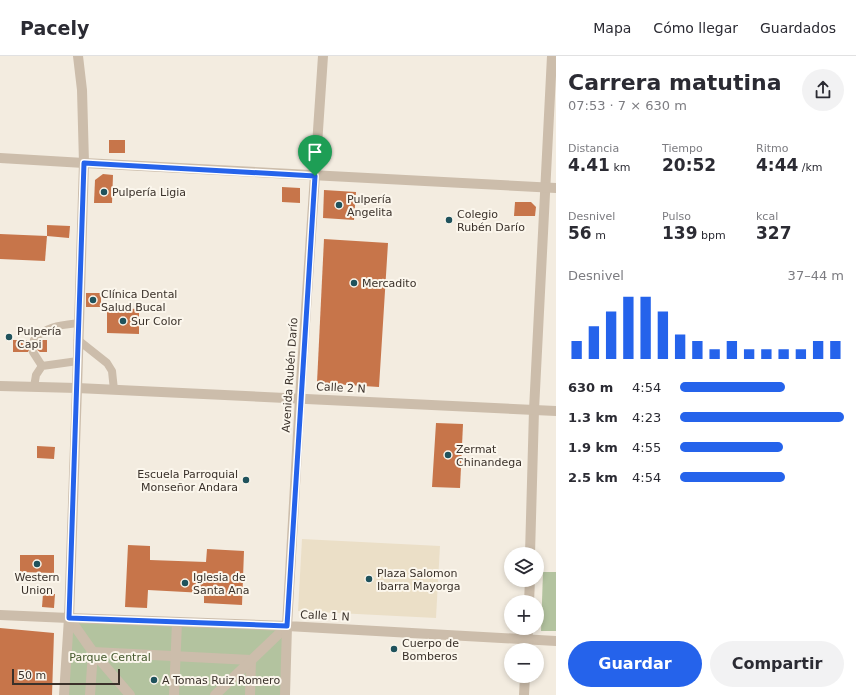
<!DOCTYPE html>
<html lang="es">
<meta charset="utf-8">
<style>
body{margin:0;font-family:"DejaVu Sans",sans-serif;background:#f2f2f3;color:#2b2b33;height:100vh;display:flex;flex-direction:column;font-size:15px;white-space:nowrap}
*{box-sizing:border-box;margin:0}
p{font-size:13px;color:#7c7c81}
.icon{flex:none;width:22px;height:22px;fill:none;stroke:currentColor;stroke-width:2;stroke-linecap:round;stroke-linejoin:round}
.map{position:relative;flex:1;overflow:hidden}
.sheet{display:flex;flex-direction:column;background:#fff;width:300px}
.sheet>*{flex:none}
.fabs{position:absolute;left:504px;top:491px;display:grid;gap:8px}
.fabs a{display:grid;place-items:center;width:40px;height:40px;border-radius:50%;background:#fff;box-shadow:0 2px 6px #0003;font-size:20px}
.scale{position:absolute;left:12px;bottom:10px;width:108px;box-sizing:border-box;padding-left:4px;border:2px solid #3a312a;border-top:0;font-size:11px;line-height:14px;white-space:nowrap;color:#3a312a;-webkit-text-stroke:3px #fbf6ec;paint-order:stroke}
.pin{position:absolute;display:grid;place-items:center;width:34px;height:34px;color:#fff;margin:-41px -17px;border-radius:50% 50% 50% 0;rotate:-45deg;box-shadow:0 0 4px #0007}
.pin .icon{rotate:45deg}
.round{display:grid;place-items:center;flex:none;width:42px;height:42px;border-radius:21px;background:#f2f2f3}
.overview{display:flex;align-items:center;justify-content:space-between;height:68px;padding:0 12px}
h1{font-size:22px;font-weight:700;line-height:30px}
.stats{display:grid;grid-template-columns:repeat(3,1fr);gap:6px;height:68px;padding:4px 12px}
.stats div{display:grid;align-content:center}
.stats b{font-size:17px;font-weight:700}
.stats small{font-size:11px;font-weight:400}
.stats p{font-size:11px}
.chart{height:112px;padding:8px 12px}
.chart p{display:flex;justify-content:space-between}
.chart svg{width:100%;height:72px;margin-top:4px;stroke:#2563eb;stroke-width:6}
.action{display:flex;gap:8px;margin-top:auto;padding:8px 12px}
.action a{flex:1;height:46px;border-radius:24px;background:#2563eb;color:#fff;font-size:16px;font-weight:700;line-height:46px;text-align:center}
.action a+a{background:#f2f2f3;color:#2b2b33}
ul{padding:0 12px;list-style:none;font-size:13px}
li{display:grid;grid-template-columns:64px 48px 1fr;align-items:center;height:30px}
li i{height:10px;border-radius:5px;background:#2563eb}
header{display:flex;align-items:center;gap:24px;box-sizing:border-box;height:56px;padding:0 20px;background:#fff;border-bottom:1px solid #e1e1e2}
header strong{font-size:19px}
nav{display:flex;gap:22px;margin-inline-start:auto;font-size:14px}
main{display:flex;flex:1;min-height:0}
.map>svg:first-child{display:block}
.green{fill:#b3c39f}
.plaza{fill:#ebdfc7}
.building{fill:#c7754a}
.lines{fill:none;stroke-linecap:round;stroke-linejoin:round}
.service{stroke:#ccbdab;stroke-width:8}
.pedestrian{stroke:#ccbdab;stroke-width:10}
.minor{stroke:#ccbdab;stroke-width:10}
.tertiary{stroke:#ccbdab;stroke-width:10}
.route-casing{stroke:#fff;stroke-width:8}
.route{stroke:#2563eb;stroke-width:5}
.poi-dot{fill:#1f525c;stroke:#fbf6ec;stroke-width:1.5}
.labels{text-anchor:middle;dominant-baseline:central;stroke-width:4;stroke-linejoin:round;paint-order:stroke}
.poi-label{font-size:11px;fill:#3a312a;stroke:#fbf6ec;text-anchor:start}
.street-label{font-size:11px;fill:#3a312a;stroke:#fbf6ec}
.park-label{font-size:11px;fill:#44592d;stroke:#fbf6ec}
</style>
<header>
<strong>Pacely</strong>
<nav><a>Mapa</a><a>Cómo llegar</a><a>Guardados</a></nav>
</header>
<main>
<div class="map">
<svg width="556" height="639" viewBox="0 0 556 639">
<rect width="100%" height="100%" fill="#f3ece0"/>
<g class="green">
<path d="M543,516H556V575H541Z"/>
<path d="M69,562L287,570L285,639H64Z"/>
</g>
<path class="plaza" d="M302,483L440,490L436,562L298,555Z"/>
<g class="building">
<rect x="109" y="84" width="16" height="13"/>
<path d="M103,118L113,119L112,147H94L95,124Z"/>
<path d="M282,131L300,132V147L282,146Z"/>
<path d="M324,134L356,136L354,164L323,162Z"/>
<path d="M515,146H531L536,151L535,160H514Z"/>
<path d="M47,169L70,170L69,182L47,180Z"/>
<path d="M0,178L47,180L45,205L0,203Z"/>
<path d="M324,183L388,187L379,331L317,327Z"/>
<rect x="86" y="237" width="15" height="14"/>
<path d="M107,252L139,253V278L107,277Z"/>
<path d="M13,284H29L30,288L33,289L42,284H47V296H40L33,291L30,292L28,296H13Z"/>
<path d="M436,367L463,368L460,432L432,431Z"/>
<path d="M37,390L55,391L54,403L37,402Z"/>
<path d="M128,489L150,490V504L206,506L207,493L244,495L242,549L204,547V537L148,534L147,552L125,551Z"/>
<path d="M20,499H54V517L20,516Z"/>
<path d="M43,538H55L54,552L42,551Z"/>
<path d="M0,572L54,577L52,639H0Z"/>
</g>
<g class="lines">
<g class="service">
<path d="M34,284C45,270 62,269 79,267"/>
<path d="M78,284L107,307L112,315L114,334"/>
<path d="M33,296L42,310"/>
<path d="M34,331L36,319L42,310L78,305"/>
</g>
<g class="pedestrian">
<path d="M69,562L287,570"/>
<path d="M69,562L93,596L130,639"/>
<path d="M64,639L69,562"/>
<path d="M90,639L93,596L251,604L250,639"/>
<path d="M174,639L177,566"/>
<path d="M215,639L287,570"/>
<path d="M285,639L287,570"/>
</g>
<g class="minor">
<path d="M323,0L300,342L287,570L556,585"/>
<path d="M0,102L84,107"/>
<path d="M0,330L77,332L69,562L0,559"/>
<path d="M530,498L534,354L552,0"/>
<path d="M529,546L530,524"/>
<path d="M527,594L528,572"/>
<path d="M524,639L525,620"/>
</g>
<g class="tertiary">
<path d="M78,0L82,34L84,107L77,332L556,355"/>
<path d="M84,107L556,132"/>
</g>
</g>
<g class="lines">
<g class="route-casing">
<path id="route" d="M84,107L315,120L287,570L69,562Z"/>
</g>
<use href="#route" class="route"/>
</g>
<g class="poi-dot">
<circle cx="104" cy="136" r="4"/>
<circle cx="339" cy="149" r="4"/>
<circle cx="449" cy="164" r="4"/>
<circle cx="354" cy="227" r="4"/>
<circle cx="93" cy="244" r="4"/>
<circle cx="123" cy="265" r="4"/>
<circle cx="9" cy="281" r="4"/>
<circle cx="448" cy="399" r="4"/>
<circle cx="246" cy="424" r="4"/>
<circle cx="37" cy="508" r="4"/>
<circle cx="369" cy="523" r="4"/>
<circle cx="185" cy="527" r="4"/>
<circle cx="394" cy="593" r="4"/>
<circle cx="154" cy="624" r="4"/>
</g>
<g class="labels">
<g class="poi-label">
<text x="112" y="136">Pulpería Ligia</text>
<text x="347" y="143">Pulpería<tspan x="347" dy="13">Angelita</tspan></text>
<text x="457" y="158">Colegio<tspan x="457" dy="13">Rubén Darío</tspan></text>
<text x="362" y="227">Mercadito</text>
<text x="101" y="238">Clínica Dental<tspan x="101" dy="13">Salud Bucal</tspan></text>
<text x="131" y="265">Sur Color</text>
<text x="17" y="275">Pulpería<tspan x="17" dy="13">Capi</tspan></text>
<text x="456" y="393">Zermat<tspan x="456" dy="13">Chinandega</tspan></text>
<text x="238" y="418" text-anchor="end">Escuela Parroquial<tspan x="238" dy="13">Monseñor Andara</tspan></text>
<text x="377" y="517">Plaza Salomon<tspan x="377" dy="13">Ibarra Mayorga</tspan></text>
<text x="37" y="521" text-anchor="middle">Western<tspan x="37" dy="13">Union</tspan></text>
<text x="193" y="521">Iglesia de<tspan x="193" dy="13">Santa Ana</tspan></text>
<text x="402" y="587">Cuerpo de<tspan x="402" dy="13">Bomberos</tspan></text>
<text x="162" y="624">A Tomas Ruiz Romero</text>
</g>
<g class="street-label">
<text transform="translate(290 319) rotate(-86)">Avenida Rubén Darío</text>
<text transform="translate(341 332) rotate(3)">Calle 2 N</text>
<text transform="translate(325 560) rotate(3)">Calle 1 N</text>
</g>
<g class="park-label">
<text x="110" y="601">Parque Central</text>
</g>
</g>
</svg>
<div class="fabs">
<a><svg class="icon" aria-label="layers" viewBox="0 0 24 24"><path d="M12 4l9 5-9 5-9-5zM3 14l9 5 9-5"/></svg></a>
<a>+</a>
<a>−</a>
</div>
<div class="scale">50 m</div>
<div class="pin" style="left:315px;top:120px;background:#1e9e55"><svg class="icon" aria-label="arrive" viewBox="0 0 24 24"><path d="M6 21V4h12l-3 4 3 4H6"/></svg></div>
</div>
<section class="sheet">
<div class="overview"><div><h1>Carrera matutina</h1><p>07:53 · 7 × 630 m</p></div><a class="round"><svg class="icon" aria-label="share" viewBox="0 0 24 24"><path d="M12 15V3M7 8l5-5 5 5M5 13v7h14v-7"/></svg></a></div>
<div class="stats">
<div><p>Distancia</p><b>4.41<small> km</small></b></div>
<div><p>Tiempo</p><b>20:52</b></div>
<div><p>Ritmo</p><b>4:44<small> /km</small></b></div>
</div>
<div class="stats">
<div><p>Desnivel</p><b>56<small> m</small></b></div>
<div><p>Pulso</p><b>139<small> bpm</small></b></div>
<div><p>kcal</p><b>327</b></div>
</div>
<div class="chart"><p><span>Desnivel</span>37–44 m</p>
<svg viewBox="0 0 160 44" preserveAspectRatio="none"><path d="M5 44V33M15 44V24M25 44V15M35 44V6M45 44V6M55 44V15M65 44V29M75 44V33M85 44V38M95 44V33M105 44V38M115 44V38M125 44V38M135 44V38M145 44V33M155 44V33"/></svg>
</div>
<ul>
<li><b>630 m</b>4:54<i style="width:64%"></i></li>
<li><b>1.3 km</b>4:23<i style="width:100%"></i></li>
<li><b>1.9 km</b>4:55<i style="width:63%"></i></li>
<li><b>2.5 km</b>4:54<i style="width:64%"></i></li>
</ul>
<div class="action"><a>Guardar</a><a>Compartir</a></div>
</section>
</main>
